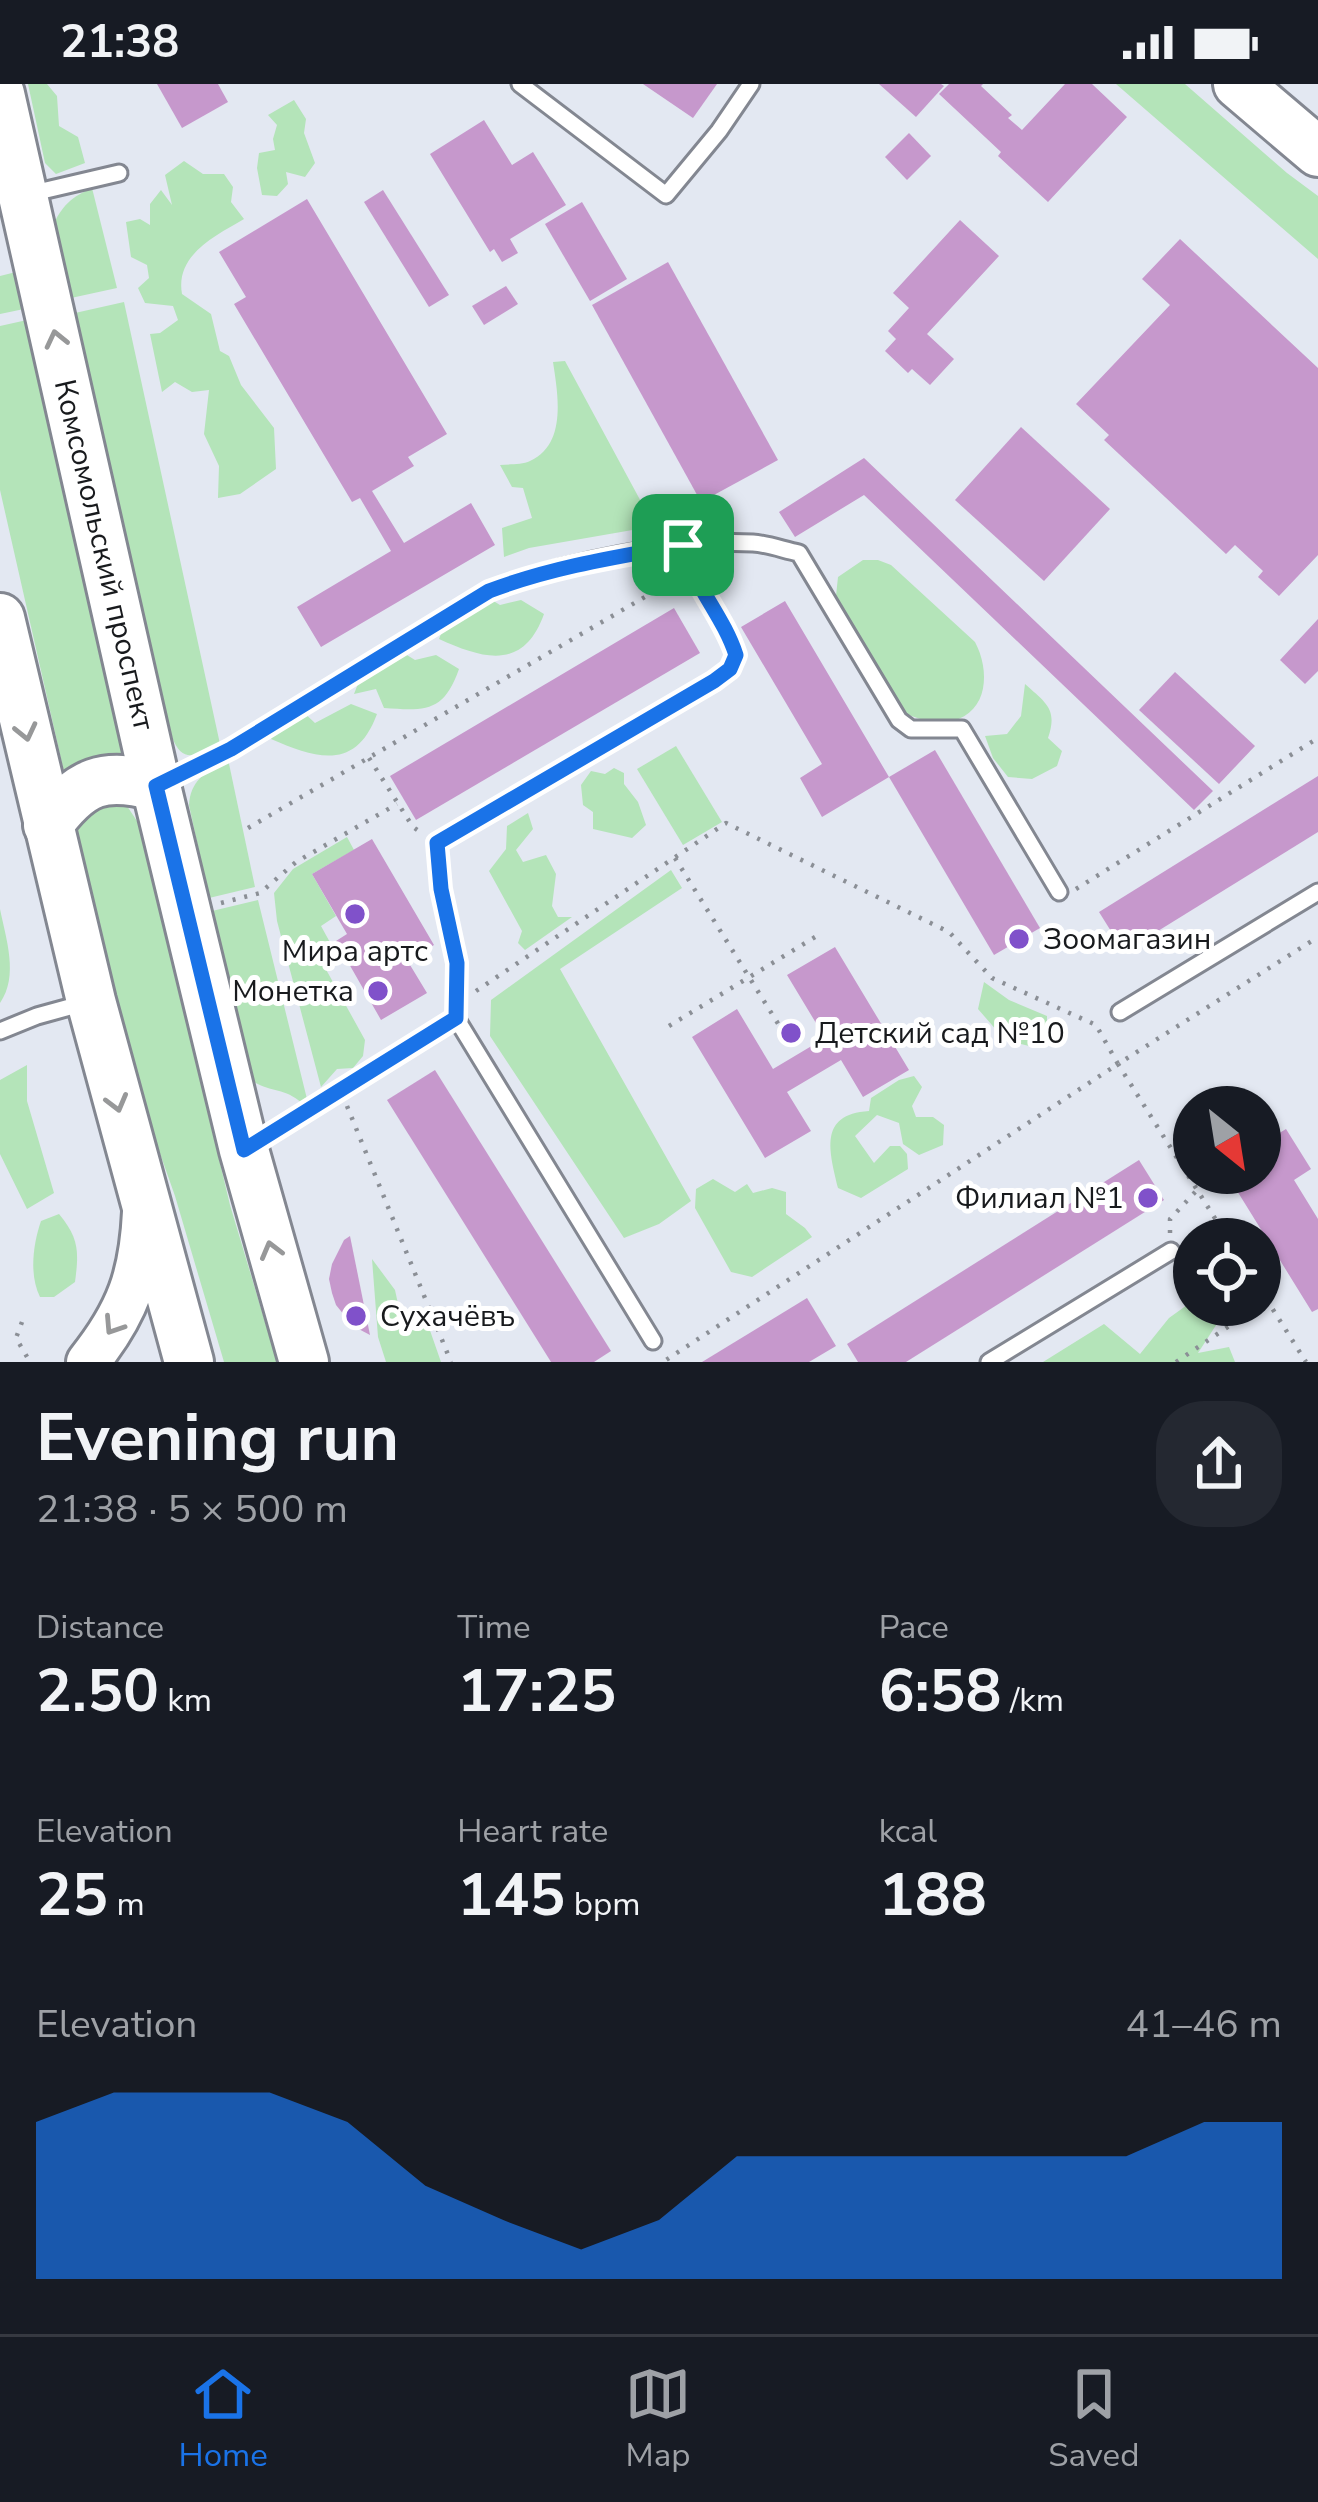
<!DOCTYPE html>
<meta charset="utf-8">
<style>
body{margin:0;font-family:"Nunito Sans",sans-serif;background:#242831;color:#f1f3f6;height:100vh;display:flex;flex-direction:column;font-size:45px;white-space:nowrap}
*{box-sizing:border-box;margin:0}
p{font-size:39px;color:#9ea1a6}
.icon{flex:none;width:66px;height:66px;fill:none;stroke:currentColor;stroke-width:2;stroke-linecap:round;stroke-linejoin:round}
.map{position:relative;height:1278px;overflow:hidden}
.drawer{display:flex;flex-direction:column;background:#171b24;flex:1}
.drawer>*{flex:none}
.needle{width:78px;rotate:150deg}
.fabs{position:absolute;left:1173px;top:1002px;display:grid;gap:24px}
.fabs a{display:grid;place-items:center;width:108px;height:108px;border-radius:50%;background:#171b24;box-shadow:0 3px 9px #0004;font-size:60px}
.pin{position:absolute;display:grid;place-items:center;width:102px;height:102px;color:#fff;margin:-51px;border-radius:24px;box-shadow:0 6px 18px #0006}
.round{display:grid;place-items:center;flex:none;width:126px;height:126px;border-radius:48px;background:#242831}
.headline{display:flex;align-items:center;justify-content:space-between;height:204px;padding:0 36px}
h1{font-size:66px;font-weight:700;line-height:90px}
.metrics{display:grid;grid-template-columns:repeat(3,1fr);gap:18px;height:204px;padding:12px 36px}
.metrics div{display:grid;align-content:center}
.metrics b{font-size:60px;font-weight:700}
.metrics small{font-size:33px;font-weight:400}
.metrics p{font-size:33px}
.chart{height:336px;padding:24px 36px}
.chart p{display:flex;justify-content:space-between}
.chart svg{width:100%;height:216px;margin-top:12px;fill:#1a73e8;opacity:.7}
.status{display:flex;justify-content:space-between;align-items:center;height:84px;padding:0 60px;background:#171b24;direction:ltr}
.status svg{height:33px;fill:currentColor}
.tabs{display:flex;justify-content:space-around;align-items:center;height:168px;border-top:3px solid #363941;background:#171b24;font-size:33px;color:#9ea1a6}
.tabs a{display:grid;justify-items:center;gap:6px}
.tabs .on{color:#1a73e8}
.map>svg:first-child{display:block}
.green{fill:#b4e4b9}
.building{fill:#c698cc}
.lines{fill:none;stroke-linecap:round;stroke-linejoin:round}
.service-casing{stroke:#838791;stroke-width:21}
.secondary-casing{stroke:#838791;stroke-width:48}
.primary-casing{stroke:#838791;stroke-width:54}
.path{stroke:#8b8f96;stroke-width:4.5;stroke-dasharray:3 9;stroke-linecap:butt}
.service{stroke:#fff;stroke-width:15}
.secondary{stroke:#fff;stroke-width:42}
.primary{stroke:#fff;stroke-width:48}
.oneway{stroke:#979899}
.route-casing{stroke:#fff;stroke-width:24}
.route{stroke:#1a73e8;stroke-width:15}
.poi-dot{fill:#8051ca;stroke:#fff;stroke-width:4.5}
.labels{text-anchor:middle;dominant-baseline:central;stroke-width:10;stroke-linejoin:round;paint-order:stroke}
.street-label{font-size:30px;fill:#181a1d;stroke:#fff}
.poi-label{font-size:30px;fill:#181a1d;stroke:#fff;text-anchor:start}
</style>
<div class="status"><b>21:38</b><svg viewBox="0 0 49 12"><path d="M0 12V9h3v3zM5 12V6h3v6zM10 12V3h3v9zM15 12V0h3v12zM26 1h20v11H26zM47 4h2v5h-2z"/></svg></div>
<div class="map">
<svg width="1318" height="1278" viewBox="0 0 1318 1278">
<rect width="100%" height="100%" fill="#e3e8f2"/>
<g class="green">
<path d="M28,0H47L57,12L59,42L78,53L85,79L56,90L45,79Z"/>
<path d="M1116,0H1185L1287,89L1318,112V175Z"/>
<path d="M294,16L306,35L304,49L315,79L305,93L286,88L288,100L277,112L262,111L257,84L259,69L275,66L273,55L277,41L268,31Z"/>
<path d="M184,77L203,90H224L233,103L231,118L244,135C215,152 175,171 182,210L211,230L220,267L229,272L241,301L274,344L276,385L240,410L218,414L219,382L204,350L209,306L192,308L175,298L162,308L150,250L160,249L178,236L173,222L145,219L138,204L149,194L147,181L131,173L126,138L140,135L150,141V120L161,106L172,121L165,91Z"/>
<path d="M92,104L117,204L71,214L52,143C62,122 71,113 92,104Z"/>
<path d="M16,188L24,225L0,230V192Z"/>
<path d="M124,218L220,660C198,670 183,682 172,653L75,229Z"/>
<path d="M27,236L123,674L100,673L64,688L0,406V242Z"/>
<path d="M565,277L645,425L644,444L529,464L504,473L502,444L532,434L523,404L512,403L500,381C509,380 522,381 530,377C567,360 558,311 553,278Z"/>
<path d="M863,476H878L891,481L975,558C990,586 989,628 952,637C936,642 921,635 906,630L836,512L838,493Z"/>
<path d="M487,513L500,521L521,516L544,530C524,586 485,576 439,555L446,537Z"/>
<path d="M402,568L415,576L436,571L459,585C444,628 426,627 384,624L376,605L354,610L361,592Z"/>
<path d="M1025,600C1046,619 1058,625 1048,654L1062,667L1057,682L1032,695L1008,693L993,674L985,652L1007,650L1021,632Z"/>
<path d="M351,620L377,630C356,687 317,675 271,655L279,637L301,626L315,639Z"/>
<path d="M676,662L722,738L683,761L637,685Z"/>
<path d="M228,675L255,803L209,814L189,721C190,696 208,686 228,675Z"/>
<path d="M614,684L624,689V700L638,718L646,741L632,754L593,745V728L583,721L581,701L591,687L605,690Z"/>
<path d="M99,719H125L139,740L230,1121L277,1278H224L175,1112L138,1007L75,755L80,736Z"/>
<path d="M528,729L533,745L516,766L523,778L546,771L556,790L552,822L558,833H572L525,866L518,859L522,847L489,787L506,765L507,742Z"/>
<path d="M347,753L354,766L312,790L336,832L321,842L332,862L318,871L365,956L363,972L353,984L337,985L321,1003L277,837L274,809L293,785Z"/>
<path d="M671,786L682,804L560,885L691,1117L659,1140L624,1154L490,952L491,916Z"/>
<path d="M258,816L307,1015L302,1019C284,1003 270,1009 251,996L212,827Z"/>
<path d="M0,825C6,855 19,892 0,919Z"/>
<path d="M984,898L1009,916L1047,932V948L1033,963L1005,956L978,925Z"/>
<path d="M27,981V1017L54,1109L27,1125L0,1070V996Z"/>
<path d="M914,992L922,1003L912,1022L916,1033H933L944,1041L943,1061L919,1071L903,1060L899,1039L877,1031L855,1052L874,1079L890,1062H900L907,1070L908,1085L861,1114L838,1104C830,1069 817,1030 869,1027L871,1014L899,996Z"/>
<path d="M713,1095L735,1108L747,1100L753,1109L772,1104L786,1108V1130L805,1144L812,1153L752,1193L731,1188L695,1124L696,1105Z"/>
<path d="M59,1130C79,1154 79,1168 75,1198L54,1213H40C29,1191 33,1160 41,1137Z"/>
<path d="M372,1175L395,1206L405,1252L426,1235L441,1278H386L378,1253Z"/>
<path d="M1194,1216V1221H1219L1220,1235L1198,1269L1229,1263L1235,1278H1043L1104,1240L1140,1270L1169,1234Z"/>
</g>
<g class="building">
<path d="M157,0H218L228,18L182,44Z"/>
<path d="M643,0H717L693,34Z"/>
<path d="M879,0H941L944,2L916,33Z"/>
<path d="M949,0H983L981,2L1012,31L1008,34L1022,46L1065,0H1092L1127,33L1048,118L998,72L1001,68L939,10Z"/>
<path d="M484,36L512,81L533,68L566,121L510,155L518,169L502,178L494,165L490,168L430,70Z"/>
<path d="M909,49L931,72L907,96L885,73Z"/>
<path d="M383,106L449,211L429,223L364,118Z"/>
<path d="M307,115L447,350L408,373L414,382L372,407L404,459L471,419L495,461L321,563L297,523L391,467L360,414L352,418L234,220L246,213L219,168Z"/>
<path d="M582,118L627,195L590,217L545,140Z"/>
<path d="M960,136L999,172L927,250L954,275L930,301L912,285L908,289L885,267L896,255L888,247L909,224L893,209Z"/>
<path d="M1180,155L1318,284V471L1279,512L1258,493L1263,487L1235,461L1226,470L1104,356L1109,351L1076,320L1170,221L1142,195Z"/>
<path d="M668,178L778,376L701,418L592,221Z"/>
<path d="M506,202L518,220L484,241L472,222Z"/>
<path d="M1021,343L1110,425L1044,497L955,416Z"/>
<path d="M864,374L1213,707L1194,726L864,411L795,453L779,428Z"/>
<path d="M785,517L889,693L822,733L800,694L822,680L741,543Z"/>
<path d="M674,524L700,569L416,736L390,692Z"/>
<path d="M1318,535V587L1305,600L1280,576Z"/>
<path d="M1175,588L1255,662L1219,700L1139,626Z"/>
<path d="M935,666L1040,844L994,871L889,693Z"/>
<path d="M1318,692V748L1124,868L1099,828Z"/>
<path d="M372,755L434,861L407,876L427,909L381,936L336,857L347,850L312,790Z"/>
<path d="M835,863L909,986L863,1013L841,976L787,1008L811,1047L765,1074L692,953L737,925L773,985L825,954L787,891Z"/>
<path d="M435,986L611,1267L594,1278H551L387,1016Z"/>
<path d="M1286,1045L1311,1085L1294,1096L1318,1135V1225L1312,1228L1226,1089H1260V1061Z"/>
<path d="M1139,1076L1164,1116L906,1278H858L847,1260Z"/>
<path d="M350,1152L370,1251L353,1242L336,1221L332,1209L329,1195L332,1180L344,1156Z"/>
<path d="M807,1214L836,1262L809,1278H702Z"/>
</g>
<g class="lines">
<g class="service-casing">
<g id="service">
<path d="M520,0L666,111L719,47L751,0"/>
<path d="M29,110L119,89"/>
<path d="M159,700L231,665L489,507C564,478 673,455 753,459C768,460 784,466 799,469L899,636L911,645H962L1059,808"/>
<path d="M1120,928L1318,808"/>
<path d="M0,947L37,932L88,918"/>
<path d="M250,1062L456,934"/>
<path d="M653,1257L456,934L457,879L441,805L437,759L714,597L730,585L735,571L731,556L690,487L683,461L666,449"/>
<path d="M989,1278L1171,1167"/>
</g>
</g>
<g class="secondary-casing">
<path id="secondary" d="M88,1278C128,1228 141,1191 144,1128"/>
</g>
<g class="primary-casing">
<g id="primary">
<path d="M1238,0L1318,68"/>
<path d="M0,10L156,702L244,1066L304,1278"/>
<path d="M0,534L91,917L189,1278"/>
<path d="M48,741C81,696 103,688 156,702"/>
</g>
</g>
<g class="path">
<path d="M369,674L413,743L423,750"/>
<path d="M248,744L674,496"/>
<path d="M675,774L782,946"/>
<path d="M1076,805L1318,654"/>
<path d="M221,819L260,809L296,778L397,720"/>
<path d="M476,907L726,739L949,848L992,894L1096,941L1118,980L663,1278"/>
<path d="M669,942L820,850"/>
<path d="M347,1022L451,1278"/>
<path d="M1170,1149V1135L1197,1106"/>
<path d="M1228,1155L1118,980L1318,853"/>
<path d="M1260,1205L1306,1278"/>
<path d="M22,1238L16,1254L30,1278"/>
<path d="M1176,1278L1260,1221"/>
</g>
<use href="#service" class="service"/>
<use href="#secondary" class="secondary"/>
<use href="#primary" class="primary"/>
</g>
<defs><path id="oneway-chevron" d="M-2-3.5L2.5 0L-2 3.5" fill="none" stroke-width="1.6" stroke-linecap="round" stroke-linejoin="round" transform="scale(3)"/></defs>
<g class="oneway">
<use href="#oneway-chevron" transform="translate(56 255) rotate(-103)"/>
<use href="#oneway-chevron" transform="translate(26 648) rotate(77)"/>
<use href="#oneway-chevron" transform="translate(117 1019) rotate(75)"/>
<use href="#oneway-chevron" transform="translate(271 1166) rotate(-105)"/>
<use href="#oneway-chevron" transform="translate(113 1242) rotate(123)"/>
</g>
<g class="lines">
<g class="route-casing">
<path id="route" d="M683,461C694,503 723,531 736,571L730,585L714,597L437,759L441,805L457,879L456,934L244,1066L156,702L231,665L489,507C552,483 616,473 683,461Z"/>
</g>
<use href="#route" class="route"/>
</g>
<g class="poi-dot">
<circle cx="355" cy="830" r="12"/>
<circle cx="1019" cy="855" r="12"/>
<circle cx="378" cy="907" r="12"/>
<circle cx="791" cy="949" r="12"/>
<circle cx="1148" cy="1114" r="12"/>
<circle cx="356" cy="1232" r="12"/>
</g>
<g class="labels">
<g class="street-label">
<text transform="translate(104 471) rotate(77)">Комсомольский проспект</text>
</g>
<g class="poi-label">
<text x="1043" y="855">Зоомагазин</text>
<text x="355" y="867" text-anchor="middle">Мира артс</text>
<text x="354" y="907" text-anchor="end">Монетка</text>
<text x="815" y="949">Детский сад №10</text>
<text x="1124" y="1114" text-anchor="end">Филиал №1</text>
<text x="380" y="1232">Сухачёвъ</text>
</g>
</g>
</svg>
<div class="fabs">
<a><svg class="needle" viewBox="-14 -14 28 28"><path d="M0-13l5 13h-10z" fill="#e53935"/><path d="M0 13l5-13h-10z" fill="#9ea1a6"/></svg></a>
<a><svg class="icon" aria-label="locate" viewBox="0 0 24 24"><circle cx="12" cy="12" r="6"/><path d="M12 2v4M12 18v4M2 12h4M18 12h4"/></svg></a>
</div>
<div class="pin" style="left:683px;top:461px;background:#1e9e55"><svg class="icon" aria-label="arrive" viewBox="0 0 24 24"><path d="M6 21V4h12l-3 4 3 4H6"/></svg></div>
</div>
<section class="drawer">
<div class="headline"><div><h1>Evening run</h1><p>21:38 · 5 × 500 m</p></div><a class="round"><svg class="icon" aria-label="share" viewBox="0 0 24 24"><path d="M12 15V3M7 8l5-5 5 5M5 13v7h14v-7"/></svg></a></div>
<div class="metrics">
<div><p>Distance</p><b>2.50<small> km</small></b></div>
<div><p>Time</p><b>17:25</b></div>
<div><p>Pace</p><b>6:58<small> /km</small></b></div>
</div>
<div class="metrics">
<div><p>Elevation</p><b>25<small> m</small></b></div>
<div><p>Heart rate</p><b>145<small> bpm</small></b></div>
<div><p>kcal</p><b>188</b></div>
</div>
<div class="chart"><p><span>Elevation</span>41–46 m</p>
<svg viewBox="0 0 160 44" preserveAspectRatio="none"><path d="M0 44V12L10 6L20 6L30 6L40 12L50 25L60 32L70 38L80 32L90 19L100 19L110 19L120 19L130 19L140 19L150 12L160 12V44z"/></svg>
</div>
</section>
<nav class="tabs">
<a class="on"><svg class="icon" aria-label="home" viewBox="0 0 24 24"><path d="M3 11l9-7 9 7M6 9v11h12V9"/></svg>Home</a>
<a><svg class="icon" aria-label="map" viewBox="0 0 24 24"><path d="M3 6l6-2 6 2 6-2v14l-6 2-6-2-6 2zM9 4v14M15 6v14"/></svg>Map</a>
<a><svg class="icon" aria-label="saved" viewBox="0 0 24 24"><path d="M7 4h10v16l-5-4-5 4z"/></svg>Saved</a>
</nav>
